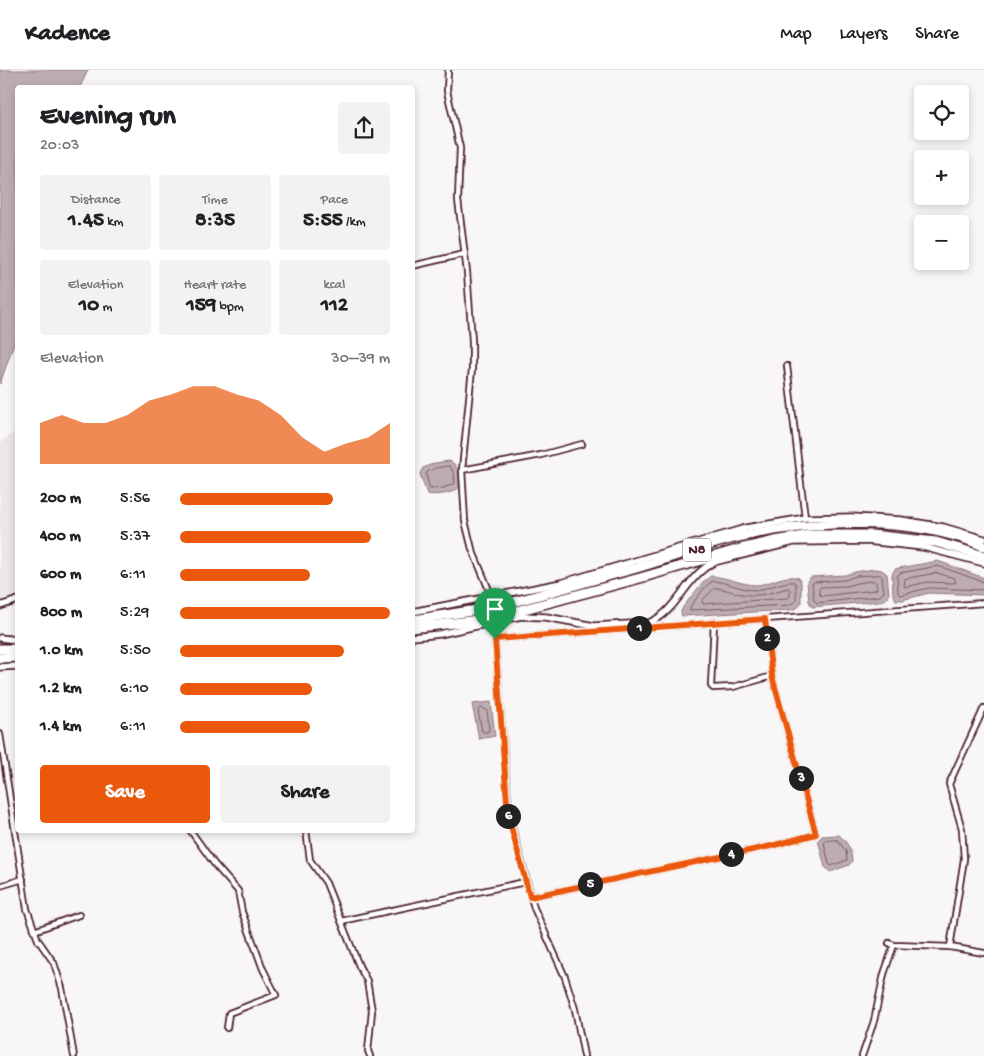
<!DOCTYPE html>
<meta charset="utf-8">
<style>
body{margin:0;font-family:"Gochi Hand",sans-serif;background:#f2f2f2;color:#202124;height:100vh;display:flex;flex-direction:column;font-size:19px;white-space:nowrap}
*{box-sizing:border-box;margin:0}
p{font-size:16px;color:#757577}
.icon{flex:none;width:28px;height:28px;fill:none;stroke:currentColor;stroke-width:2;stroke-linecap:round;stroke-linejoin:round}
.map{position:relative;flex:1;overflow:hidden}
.panel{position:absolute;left:15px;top:15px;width:400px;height:748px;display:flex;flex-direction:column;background:#fff;border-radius:5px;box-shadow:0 2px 8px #0003}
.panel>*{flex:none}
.buttons{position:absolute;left:914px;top:15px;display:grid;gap:10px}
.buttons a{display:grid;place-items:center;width:55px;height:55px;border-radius:5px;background:#fff;box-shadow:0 2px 8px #0003;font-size:25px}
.pin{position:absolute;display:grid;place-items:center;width:42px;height:42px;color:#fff;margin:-51px -21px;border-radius:50% 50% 50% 0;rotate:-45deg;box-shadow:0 0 5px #0007}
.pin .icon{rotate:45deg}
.km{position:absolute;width:25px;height:25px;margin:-12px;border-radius:50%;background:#222;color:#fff;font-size:14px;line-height:25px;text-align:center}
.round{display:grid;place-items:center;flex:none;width:52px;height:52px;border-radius:5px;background:#f2f2f2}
.headline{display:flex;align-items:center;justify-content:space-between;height:85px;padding:0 25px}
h1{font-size:28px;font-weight:700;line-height:38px}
.figures{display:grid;grid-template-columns:repeat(3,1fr);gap:8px;height:85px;padding:5px 25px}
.figures div{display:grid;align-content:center;border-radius:5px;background:#f2f2f2;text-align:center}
.figures b{font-size:21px;font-weight:700}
.figures small{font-size:14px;font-weight:400}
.figures p{font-size:14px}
.chart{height:140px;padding:10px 25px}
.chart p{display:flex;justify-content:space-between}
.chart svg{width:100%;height:90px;margin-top:5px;fill:#ea580c;opacity:.7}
.action{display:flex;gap:10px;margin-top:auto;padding:10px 25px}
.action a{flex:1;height:58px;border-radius:5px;background:#ea580c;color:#fff;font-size:20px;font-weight:700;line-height:58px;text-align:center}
.action a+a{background:#f2f2f2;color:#202124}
ul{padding:0 25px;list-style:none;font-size:16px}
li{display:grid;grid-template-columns:80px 60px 1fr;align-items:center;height:38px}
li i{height:12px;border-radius:6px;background:#ea580c}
header{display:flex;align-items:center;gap:30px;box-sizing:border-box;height:70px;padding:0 25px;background:#fff;border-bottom:1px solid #e0e0e0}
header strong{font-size:24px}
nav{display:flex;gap:28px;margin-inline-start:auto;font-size:18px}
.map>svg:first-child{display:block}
.built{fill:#ebe6e8}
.water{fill:#bdadb0;stroke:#8f747b}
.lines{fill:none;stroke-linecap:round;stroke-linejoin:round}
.shore{stroke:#785860;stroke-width:1}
.minor-casing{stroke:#4a1f2b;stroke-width:8}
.tertiary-casing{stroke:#4a1f2b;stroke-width:9}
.motorway-casing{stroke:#4a1f2b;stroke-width:12}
.minor{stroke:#fff;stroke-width:4.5}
.tertiary{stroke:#fff;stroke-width:5.5}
.motorway{stroke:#fff;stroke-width:9}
.route-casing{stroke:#fff;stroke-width:10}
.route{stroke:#ea580c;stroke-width:6}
.labels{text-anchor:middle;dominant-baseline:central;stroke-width:4;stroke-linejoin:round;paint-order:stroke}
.shield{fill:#fff;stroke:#80626b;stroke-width:1}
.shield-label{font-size:14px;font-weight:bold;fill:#4a1f2b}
</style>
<header>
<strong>Kadence</strong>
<nav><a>Map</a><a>Layers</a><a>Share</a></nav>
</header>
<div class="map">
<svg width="984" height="986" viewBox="0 0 984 986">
<rect width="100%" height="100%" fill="#f8f6f7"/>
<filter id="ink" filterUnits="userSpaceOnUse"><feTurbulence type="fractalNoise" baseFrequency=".02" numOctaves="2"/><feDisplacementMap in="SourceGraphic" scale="10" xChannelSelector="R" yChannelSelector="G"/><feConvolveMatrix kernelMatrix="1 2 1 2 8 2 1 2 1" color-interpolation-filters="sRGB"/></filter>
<g filter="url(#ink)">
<path class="built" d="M17,360V525L0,531V373Z"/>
<g class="water">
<path d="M0,0H88L80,17L18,18L17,264L0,314Z"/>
<path d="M449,391C455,393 457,397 459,403C460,406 462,411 461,415C456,424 436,426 427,424L420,404L423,398L435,393Z"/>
<path d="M938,491L984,508V525L929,523L902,530H896L893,525L892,504L895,499L899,498Z"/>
<path d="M874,499L882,500L887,504L889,524L887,528L881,531L812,537L809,531L807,511L811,507L845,505L855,502Z"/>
<path d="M711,506C726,507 740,514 755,515C770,515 784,503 799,508L801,513V533L797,538L790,540L682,546L681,542L683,537L703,512Z"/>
<path d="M491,632L495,666L479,669L472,634Z"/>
<path d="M839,765C848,772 851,780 852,791L849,795L830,802L825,797L818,770L822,766Z"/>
</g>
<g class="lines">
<g class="shore">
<path d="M450,396L454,404L455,413L444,418L430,419L426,405L427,402L436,398Z"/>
<path d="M937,503L954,508L956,512L953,513L927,512L906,517L904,516L905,509Z"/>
<path d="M880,505L882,507L884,522L880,526L817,533L814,530L812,514L814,512L845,510L856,506Z"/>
<path d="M713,511C728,512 741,520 756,520C769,519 781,511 794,512L796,514V531L789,535L690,540V537L706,516Z"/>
<path d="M874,511L876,513L877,518L875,520L822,526L819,524V519L821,517L846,516L857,513Z"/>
<path d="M984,512L938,496L900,503L897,506L898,523L900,525L928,518L984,520"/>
<path d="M715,518C724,518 733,523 742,524C759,528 772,522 788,518L790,520V526L788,528L703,534L702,531Z"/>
<path d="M481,638L487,640L489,659L488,662H484L482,661L478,641Z"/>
<path d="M837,770L846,781L847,790L831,796L829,794L824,773L826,771Z"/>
</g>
<g class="minor-casing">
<g id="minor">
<path d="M448,0L447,21L460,78L458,130L467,202L472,271V299L462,400L465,451L472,479L492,527"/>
<path d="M412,196L464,184"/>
<path d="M787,296L805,448"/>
<path d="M462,400L541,385L582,374"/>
<path d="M714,552L711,616L713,618L733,617L772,606L765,549"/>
<path d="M492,553L495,569L984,533"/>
<path d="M495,569L509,746L534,838L565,907L575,939L584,986"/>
<path d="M0,664L27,839L38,870L54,893L62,918L74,986"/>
<path d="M190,760L215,795L238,821L242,842L263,899L276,925L229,943L227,958"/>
<path d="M306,760L310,790L326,813L359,896L367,911L372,941L368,981L370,986"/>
<path d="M0,816L23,809"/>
<path d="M530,827L771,776L816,764L772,606"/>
<path d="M341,851L525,812"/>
<path d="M34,861L79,845"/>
<path d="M889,873L894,875L950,877L984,883"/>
<path d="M950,877L964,789L962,759L949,714L984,638"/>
<path d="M862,986L874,951L884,904L894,875"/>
</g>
</g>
<g class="tertiary-casing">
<g id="tertiary">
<path d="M0,536L18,530"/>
<path d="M412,542L561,513L746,458L805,448L852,447L901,450L943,457L984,469"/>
<path d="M412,567L440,564L521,546L546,547L594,556L649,553C678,541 686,506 714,492L794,472L867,471L923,477L984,493"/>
<path d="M0,568L18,570"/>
<path d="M0,597L18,596"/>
</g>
</g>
<g class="motorway-casing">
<g id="motorway">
<path d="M412,550C436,546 460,543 483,539C534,528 584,512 633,499C668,489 703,475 738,467C815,450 910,445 984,476"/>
<path d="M412,558L487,549L640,508L740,479L775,471L810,465H872L936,472L984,486"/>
<path d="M0,579H18"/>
<path d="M0,588L18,587"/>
</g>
</g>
<use href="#minor" class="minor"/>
<use href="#tertiary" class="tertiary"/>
<use href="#motorway" class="motorway"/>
</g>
</g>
<g class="lines" filter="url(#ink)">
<g class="route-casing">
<path id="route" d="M765,549L772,606L816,764L771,776L530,827L508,746L495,569Z"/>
</g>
<use href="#route" class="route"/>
</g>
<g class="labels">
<rect class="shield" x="683" y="468.5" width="28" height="23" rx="4"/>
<g class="shield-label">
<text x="697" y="480">N8</text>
</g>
</g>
</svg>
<div class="buttons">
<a><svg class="icon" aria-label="locate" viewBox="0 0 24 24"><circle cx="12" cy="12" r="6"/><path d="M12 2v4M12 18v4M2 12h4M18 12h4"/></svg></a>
<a>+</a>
<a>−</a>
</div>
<div class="pin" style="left:495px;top:569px;background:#1e9e55"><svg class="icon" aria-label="arrive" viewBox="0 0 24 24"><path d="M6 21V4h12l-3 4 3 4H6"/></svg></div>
<b class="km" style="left:639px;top:558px">1</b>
<b class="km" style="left:767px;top:568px">2</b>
<b class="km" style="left:801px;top:708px">3</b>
<b class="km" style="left:731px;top:784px">4</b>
<b class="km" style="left:590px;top:814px">5</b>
<b class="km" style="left:508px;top:746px">6</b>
<section class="panel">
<div class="headline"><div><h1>Evening run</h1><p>20:03</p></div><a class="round"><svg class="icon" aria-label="share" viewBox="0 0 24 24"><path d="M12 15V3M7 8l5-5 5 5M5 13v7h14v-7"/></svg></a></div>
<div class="figures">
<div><p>Distance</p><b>1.45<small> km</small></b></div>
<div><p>Time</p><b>8:35</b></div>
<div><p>Pace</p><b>5:55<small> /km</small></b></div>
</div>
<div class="figures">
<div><p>Elevation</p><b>10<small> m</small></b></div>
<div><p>Heart rate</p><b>159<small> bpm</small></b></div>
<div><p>kcal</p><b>112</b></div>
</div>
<div class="chart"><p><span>Elevation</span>30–39 m</p>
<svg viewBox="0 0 160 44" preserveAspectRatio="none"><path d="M0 44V24L10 20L20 24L30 24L40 20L50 13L60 10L70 6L80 6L90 10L100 13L110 20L120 31L130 38L140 34L150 31L160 24V44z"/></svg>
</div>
<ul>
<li><b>200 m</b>5:56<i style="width:73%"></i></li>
<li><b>400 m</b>5:37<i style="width:91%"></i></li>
<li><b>600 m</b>6:11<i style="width:62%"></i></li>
<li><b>800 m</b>5:29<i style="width:100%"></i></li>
<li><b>1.0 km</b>5:50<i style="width:78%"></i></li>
<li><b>1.2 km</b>6:10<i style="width:63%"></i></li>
<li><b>1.4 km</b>6:11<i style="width:62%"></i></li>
</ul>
<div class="action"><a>Save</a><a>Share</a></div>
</section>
</div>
